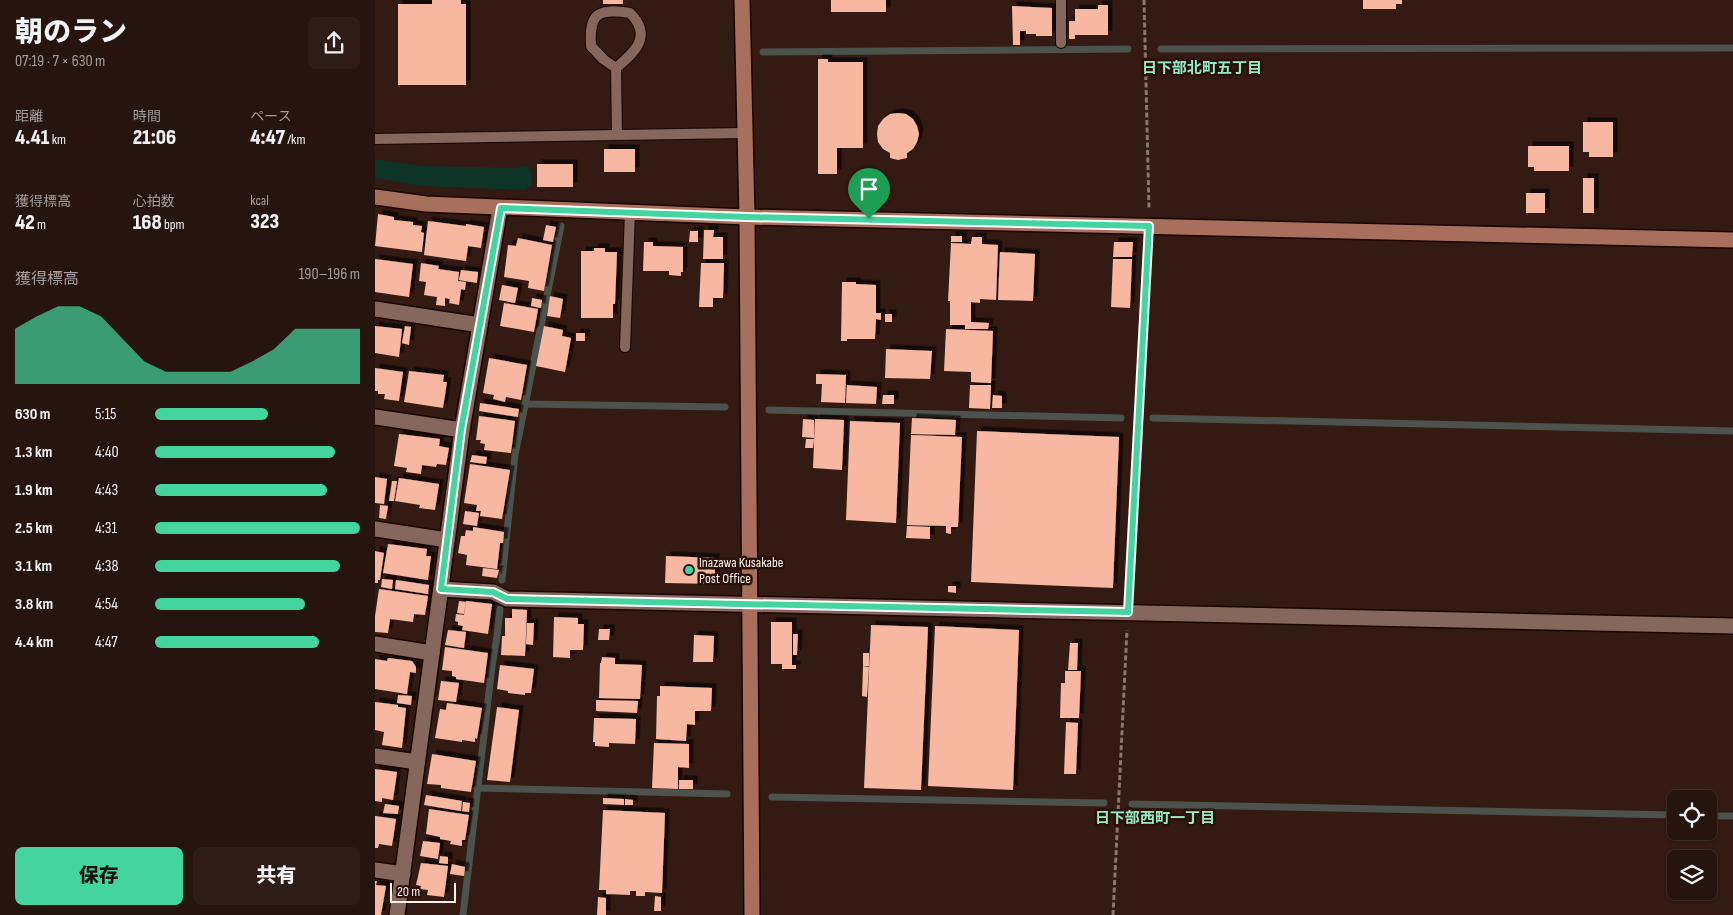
<!DOCTYPE html>
<html lang="ja">
<meta charset="utf-8">
<style>
body{margin:0;font-family:"Sofia Sans Condensed","Noto Sans JP",sans-serif;background:#2e1d17;color:#f1f3f6;height:100vh;display:flex;flex-direction:column;font-size:19px;white-space:nowrap}
*{box-sizing:border-box;margin:0}
p{font-size:16px;color:#a49e9e}
.icon{flex:none;width:28px;height:28px;fill:none;stroke:currentColor;stroke-width:2;stroke-linecap:round;stroke-linejoin:round}
.map{position:relative;flex:1;overflow:hidden}
.sheet{display:flex;flex-direction:column;background:#26140e;width:375px}
.sheet>*{flex:none}
.buttons{position:absolute;left:1292px;top:790px;display:grid;gap:10px}
.buttons a{display:grid;place-items:center;width:50px;height:50px;border-radius:8px;background:#26140e;box-shadow:0 1px 4px #0004,0 0 0 1px #42332e;font-size:25px}
.scale{position:absolute;left:15px;bottom:12px;width:66px;box-sizing:border-box;padding-left:5px;border:2px solid #feefeb;border-top:0;font-size:14px;line-height:18px;white-space:nowrap;color:#feefeb;-webkit-text-stroke:4px #291109;paint-order:stroke}
.pin{position:absolute;display:grid;place-items:center;width:42px;height:42px;color:#fff;margin:-51px -21px;border-radius:50% 50% 50% 0;rotate:-45deg;box-shadow:0 0 5px #0007}
.pin .icon{rotate:45deg}
.round{display:grid;place-items:center;flex:none;width:52px;height:52px;border-radius:8px;background:#2e1d17}
.overview{display:flex;align-items:center;justify-content:space-between;height:85px;padding:0 15px}
h1{font-size:28px;font-weight:800;line-height:38px}
.metrics{display:grid;grid-template-columns:repeat(3,1fr);gap:8px;height:85px;padding:5px 15px}
.metrics div{display:grid;align-content:center}
.metrics b{font-size:21px;font-weight:800}
.metrics small{font-size:14px;font-weight:400}
.metrics p{font-size:14px}
.chart{height:140px;padding:10px 15px}
.chart p{display:flex;justify-content:space-between}
.chart svg{width:100%;height:90px;margin-top:5px;fill:#43d4a0;opacity:.7}
.cta{display:flex;gap:10px;margin-top:auto;padding:10px 15px}
.cta a{flex:1;height:58px;border-radius:8px;background:#43d4a0;color:#111;font-size:20px;font-weight:800;line-height:58px;text-align:center}
.cta a+a{background:#2e1d17;color:#f1f3f6}
ul{padding:0 15px;list-style:none;font-size:16px}
li{display:grid;grid-template-columns:80px 60px 1fr;align-items:center;height:38px}
li i{height:12px;border-radius:6px;background:#43d4a0}
main{display:flex;flex:1;min-height:0}
.map>svg:first-child{display:block}
.green{fill:#0d3426}
.lines{fill:none;stroke-linecap:round;stroke-linejoin:round}
.stream{stroke:#4c524c;stroke-width:7}
.building{fill:#f8b7a1;filter:url(#shadow)}
.lane-casing{stroke:#1a0501;stroke-width:12}
.street-casing{stroke:#1a0501;stroke-width:18}
.secondary-casing{stroke:#1a0501;stroke-width:18}
.path{stroke:#8a756f;stroke-width:3;stroke-dasharray:5 2.5;stroke-linecap:butt}
.lane{stroke:#86675d;stroke-width:10}
.street{stroke:#86675d;stroke-width:15}
.secondary{stroke:#a86f5c;stroke-width:15}
.route-casing{stroke:#fff;stroke-width:10}
.route{stroke:#43d4a0;stroke-width:6}
.poi-dot{fill:#43d4a0;stroke:#291109;stroke-width:2}
.labels{text-anchor:middle;dominant-baseline:central;stroke-width:5;stroke-linejoin:round;paint-order:stroke}
.poi-label{font-size:14px;fill:#feefeb;stroke:#291109;text-anchor:start}
.neighbourhood-label{font-size:15px;font-weight:bold;fill:#95ecc6;stroke:#291109}
</style>
<main>
<section class="sheet">
<div class="overview"><div><h1>朝のラン</h1><p>07:19 · 7 × 630 m</p></div><a class="round"><svg class="icon" aria-label="share" viewBox="0 0 24 24"><path d="M12 15V3M7 8l5-5 5 5M5 13v7h14v-7"/></svg></a></div>
<div class="metrics">
<div><p>距離</p><b>4.41<small> km</small></b></div>
<div><p>時間</p><b>21:06</b></div>
<div><p>ペース</p><b>4:47<small> /km</small></b></div>
</div>
<div class="metrics">
<div><p>獲得標高</p><b>42<small> m</small></b></div>
<div><p>心拍数</p><b>168<small> bpm</small></b></div>
<div><p>kcal</p><b>323</b></div>
</div>
<div class="chart"><p><span>獲得標高</span>190–196 m</p>
<svg viewBox="0 0 160 44" preserveAspectRatio="none"><path d="M0 44V17L10 11L20 6L30 6L40 11L50 22L60 33L70 38L80 38L90 38L100 38L110 33L120 27L130 17L140 17L150 17L160 17V44z"/></svg>
</div>
<ul>
<li><b>630 m</b>5:15<i style="width:55%"></i></li>
<li><b>1.3 km</b>4:40<i style="width:88%"></i></li>
<li><b>1.9 km</b>4:43<i style="width:84%"></i></li>
<li><b>2.5 km</b>4:31<i style="width:100%"></i></li>
<li><b>3.1 km</b>4:38<i style="width:90%"></i></li>
<li><b>3.8 km</b>4:54<i style="width:73%"></i></li>
<li><b>4.4 km</b>4:47<i style="width:80%"></i></li>
</ul>
<div class="cta"><a>保存</a><a>共有</a></div>
</section>
<div class="map">
<svg width="1358" height="915" viewBox="0 0 1358 915">
<defs>
<filter id="shadow"><feDropShadow dx="4.5" dy="-4.5" stdDeviation="0" flood-color="#0009"/></filter>
</defs>
<rect width="100%" height="100%" fill="#331a12"/>
<path class="green" d="M0,159L47,166L142,168L152,166L156,171L157,185L150,190L46,186L0,178Z"/>
<g class="lines">
<g class="stream">
<path d="M786,49L1358,48"/>
<path d="M388,52L753,49"/>
<path d="M150,404L350,407"/>
<path d="M394,410L746,418"/>
<path d="M778,418L1358,431"/>
<path d="M127,580L140,455L186,226"/>
<path d="M102,788L352,794"/>
<path d="M397,797L729,803"/>
<path d="M757,804L1301,815"/>
<path d="M1334,816H1358"/>
<path d="M88,915L117,666L122,636L125,609"/>
</g>
</g>
<g class="building">
<path d="M57,0H86V4H91V85H23V4H57Z"/>
<rect x="228" y="0" width="20" height="4"/>
<rect x="456" y="0" width="55" height="12"/>
<path d="M988,0H1027V4H1021V9H988Z"/>
<path d="M723,5H733V35H700V9H723Z"/>
<path d="M637,6L677,8V36H661V34H651V31H645V45H638Z"/>
<rect x="694" y="21" width="6" height="18"/>
<path d="M443,59H453V62H488V148H462V174H443Z"/>
<path d="M523,113L531,114L538,119L542,126L544,134L542,142L538,149L532,153V158L523,160L515,158V153L508,149L503,142L502,134L503,126L508,119L515,114Z"/>
<path d="M1208,122H1238V157H1214V152H1208Z"/>
<path d="M1153,146H1194V171H1159V167H1153Z"/>
<rect x="229" y="149" width="31" height="23"/>
<rect x="162" y="164" width="36" height="23"/>
<rect x="1208" y="178" width="11" height="35"/>
<rect x="1151" y="193" width="19" height="20"/>
<path d="M3,214L19,217V220L38,222V225L47,226L46,232L49,233L47,252L0,246Z"/>
<path d="M53,221L91,226V224L109,227L106,248L93,246L91,261L49,255Z"/>
<path d="M171,225L181,227L178,242L168,240Z"/>
<path d="M329,230H339L338,237H348V259H328Z"/>
<path d="M315,231H323V242H314Z"/>
<rect x="576" y="236" width="11" height="6"/>
<path d="M597,237H607V244L623,245L621,300L605,299V303L596,302V322L614,323L613,329H590V325H575V301H573L576,243L596,244Z"/>
<path d="M143,238L177,245L169,291L153,288L154,281L129,277L133,245L141,246Z"/>
<path d="M269,242H278V246L308,247V272H306V276L294,275V271H268Z"/>
<path d="M739,242H758L757,257H738Z"/>
<path d="M219,248H230V252H242L240,304H238V318H206V251H219Z"/>
<path d="M625,252L660,254L658,301L623,300Z"/>
<path d="M0,259L38,264L34,297L0,292Z"/>
<path d="M738,259H757L755,308L736,307Z"/>
<path d="M46,263L64,266L63,269L84,272L83,281L91,282L90,290L86,289L84,305L74,303L75,299L70,298V306L61,305L62,297L49,295L51,282L44,281Z"/>
<path d="M326,263H349L348,298H338V307H324Z"/>
<path d="M86,270L103,272L102,283L84,280Z"/>
<path d="M467,282H481V284L501,285V313H506V320L501,319L500,339H472V341H466Z"/>
<path d="M127,285L143,288L140,303L124,300Z"/>
<path d="M175,296L188,299L185,318L172,316Z"/>
<path d="M157,298L167,300L166,308L156,306Z"/>
<path d="M129,303L163,309L159,332L125,326Z"/>
<rect x="510" y="314" width="7" height="8"/>
<path d="M0,326L27,329L24,357L0,353Z"/>
<path d="M30,326L36,327L34,345L27,343Z"/>
<path d="M169,326L188,330L187,336L196,338L190,372L161,366Z"/>
<path d="M571,329L618,331L616,383L596,382V372L569,371Z"/>
<rect x="201" y="333" width="9" height="8"/>
<path d="M511,349L557,351L555,379L510,378Z"/>
<path d="M114,358L152,365L146,400L131,397L130,402L118,399L119,395L108,393Z"/>
<path d="M0,368L28,372L24,401L9,399L10,394H3V391H0Z"/>
<path d="M34,371L69,375L68,382H72L68,408L29,402Z"/>
<path d="M441,374L471,375L470,403L446,402L447,384H441Z"/>
<path d="M472,385L502,387L501,404L471,403Z"/>
<path d="M595,385H616L615,409L594,408Z"/>
<path d="M508,395H519V404H507Z"/>
<path d="M618,395L627,396V408H617Z"/>
<path d="M105,403L144,409L143,417L104,411Z"/>
<path d="M104,416L140,421L136,453L109,450L110,444L105,443L106,440H101Z"/>
<path d="M537,418L581,420L580,435L536,434Z"/>
<path d="M428,419L439,420V438L427,437Z"/>
<path d="M440,419L469,420L467,470L438,468Z"/>
<path d="M475,421L525,423L521,523L471,520Z"/>
<path d="M602,431L744,437L738,588L596,582Z"/>
<path d="M24,434L65,439L64,446L74,448L71,465L62,464L61,467L47,465L46,474L31,472L32,468L19,466Z"/>
<path d="M536,435L587,437L583,527H576V534L571,533V526L532,525Z"/>
<path d="M431,439H439L438,448H430Z"/>
<path d="M97,455L112,457L111,464L95,462Z"/>
<path d="M95,464L135,470L127,519L105,516L106,511H101L102,505L89,503Z"/>
<path d="M0,477L12,479L9,504L0,503Z"/>
<path d="M24,478L64,484L60,510L44,508L45,505L20,501Z"/>
<path d="M17,481H22L19,501H14Z"/>
<path d="M5,505L13,506L11,519L4,518Z"/>
<path d="M90,511L104,513L102,526L88,524Z"/>
<path d="M532,526L555,527V539L531,538Z"/>
<path d="M98,527L129,532L128,543H125L122,569L91,565L92,555L83,553L86,536H90L91,530L98,531Z"/>
<path d="M13,544L52,549L51,556H56L53,580L8,573Z"/>
<path d="M0,551L9,553L5,580H3V583H0Z"/>
<path d="M291,556L340,558V584L290,583Z"/>
<path d="M108,568L124,570L122,578L107,576Z"/>
<path d="M7,579L18,580L17,589L6,587Z"/>
<path d="M21,580L54,585L53,594L20,589Z"/>
<path d="M573,586H581V593L573,592Z"/>
<path d="M4,589L53,596L50,615L39,614L38,622L15,619L13,633L0,632V616Z"/>
<path d="M84,601L91,602L89,614L82,613Z"/>
<path d="M91,601L117,604L113,634L87,630L88,626L83,625V622L80,621L81,614L89,615Z"/>
<path d="M137,609L152,610L150,656L126,655L127,636H130V618H137Z"/>
<path d="M179,617L203,618V624H209L208,650H195V658L178,657Z"/>
<path d="M396,622H417V665H421V669H407V664H396Z"/>
<path d="M152,623H159L158,645L151,644Z"/>
<path d="M496,625L553,627L546,790L489,788Z"/>
<path d="M560,626L644,630L638,790L553,786Z"/>
<path d="M224,629H235L234,640H223Z"/>
<path d="M73,630L91,632L89,648L70,645Z"/>
<path d="M418,634H423L422,655H418Z"/>
<path d="M319,635L339,636L338,662H318Z"/>
<path d="M695,643H703L702,670H693Z"/>
<path d="M70,647L113,653L109,683L81,679V677L77,676V671L67,670Z"/>
<rect x="488" y="653" width="6" height="13"/>
<path d="M227,657L240,658V664L267,665L265,699L224,698L225,663H226Z"/>
<path d="M13,658L37,661L41,667V673L35,672L32,694L0,689V659L12,661Z"/>
<path d="M125,665L159,669L156,693H150V695L133,693V691L122,689Z"/>
<path d="M488,666L494,667L492,697L487,696Z"/>
<path d="M690,671H706L704,718H685L686,683H690Z"/>
<path d="M66,681L84,683L81,702L63,700Z"/>
<path d="M285,686L337,688L336,711H320V725L312,724L311,741L281,739L282,696H285Z"/>
<path d="M23,695L37,696L36,705L22,703Z"/>
<path d="M221,700L263,701L262,713L221,711Z"/>
<path d="M0,702L23,705V707L31,708L27,748L7,745L9,732L0,730Z"/>
<path d="M72,703L107,708L102,739L100,738V742L87,740V742L60,738L65,709L71,710Z"/>
<path d="M122,707L144,710L135,782L112,780Z"/>
<path d="M219,718L261,719L260,744L234,743V747L220,746V742H218Z"/>
<path d="M691,722L703,723L701,774H689Z"/>
<path d="M279,743L314,744V768L303,767V789L277,788Z"/>
<path d="M57,754L101,761L96,792L66,788V785L52,784Z"/>
<path d="M0,769L22,772L18,800L7,798V802L0,801Z"/>
<rect x="304" y="780" width="14" height="9"/>
<path d="M51,795L87,801L86,811L49,805Z"/>
<path d="M228,798L249,799V805L228,804Z"/>
<path d="M250,799L258,800V805H250Z"/>
<path d="M88,802L95,803L94,812L87,811Z"/>
<path d="M10,804L24,806L23,814L8,813Z"/>
<path d="M54,809L94,815L90,840H87V846L75,844L76,841L65,839V837L51,834Z"/>
<path d="M228,810L290,813L287,893L270,892V896H261V891H255V895L231,894V890H224Z"/>
<path d="M0,816L21,819L17,846L4,844L3,848H0Z"/>
<path d="M48,841L65,843L63,859L45,856Z"/>
<path d="M65,856L73,857V864L64,863Z"/>
<path d="M46,863L73,866L69,897L52,895L53,890L45,889L46,886L41,885Z"/>
<path d="M77,864L90,867L89,876L75,874Z"/>
<path d="M0,881H2L1,885L11,886L6,915H0Z"/>
<path d="M280,896L286,897V911H279Z"/>
<path d="M223,897L231,898V915H222Z"/>
</g>
<g class="lines">
<g class="lane-casing">
<g id="lane">
<path d="M686,0V43"/>
<path d="M241,68C260,52 278,36 255,13C223,8 214,13 216,46L228,59L241,68L242,135"/>
<path d="M0,139L369,133"/>
<path d="M250,347L255,212"/>
</g>
</g>
<g class="street-casing">
<g id="street">
<path d="M0,309L105,325"/>
<path d="M0,417L87,430"/>
<path d="M0,529L72,540"/>
<path d="M66,589L118,592L132,599L1358,626"/>
<path d="M0,644L57,653"/>
<path d="M0,756L42,762"/>
<path d="M0,870L28,874"/>
<path d="M22,915L87,430L125,208"/>
</g>
</g>
<g class="secondary-casing">
<g id="secondary">
<path d="M367,0L372,217L377,915"/>
<path d="M0,197L51,204L372,217L1358,240"/>
</g>
</g>
<g class="path">
<path d="M769,0L774,209"/>
<path d="M754,594L773,243"/>
<path d="M738,915L752,630"/>
</g>
<use href="#lane" class="lane"/>
<use href="#street" class="street"/>
<use href="#secondary" class="secondary"/>
</g>
<g class="lines">
<g class="route-casing">
<path id="route" d="M126,208L372,217L774,226L753,612L132,599L118,592L66,589L86,430Z"/>
</g>
<use href="#route" class="route"/>
</g>
<circle class="poi-dot" cx="314" cy="570" r="5"/>
<g class="labels">
<g class="poi-label">
<text x="324" y="562">Inazawa Kusakabe<tspan x="324" dy="16">Post Office</tspan></text>
</g>
<g class="neighbourhood-label">
<text x="827" y="68">日下部北町五丁目</text>
<text x="780" y="818">日下部西町一丁目</text>
</g>
</g>
</svg>
<div class="buttons">
<a><svg class="icon" aria-label="locate" viewBox="0 0 24 24"><circle cx="12" cy="12" r="6"/><path d="M12 2v4M12 18v4M2 12h4M18 12h4"/></svg></a>
<a><svg class="icon" aria-label="layers" viewBox="0 0 24 24"><path d="M12 4l9 5-9 5-9-5zM3 14l9 5 9-5"/></svg></a>
</div>
<div class="scale">20 m</div>
<div class="pin" style="left:494px;top:219px;background:#1e9e55"><svg class="icon" aria-label="arrive" viewBox="0 0 24 24"><path d="M6 21V4h12l-3 4 3 4H6"/></svg></div>
</div>
</main>
